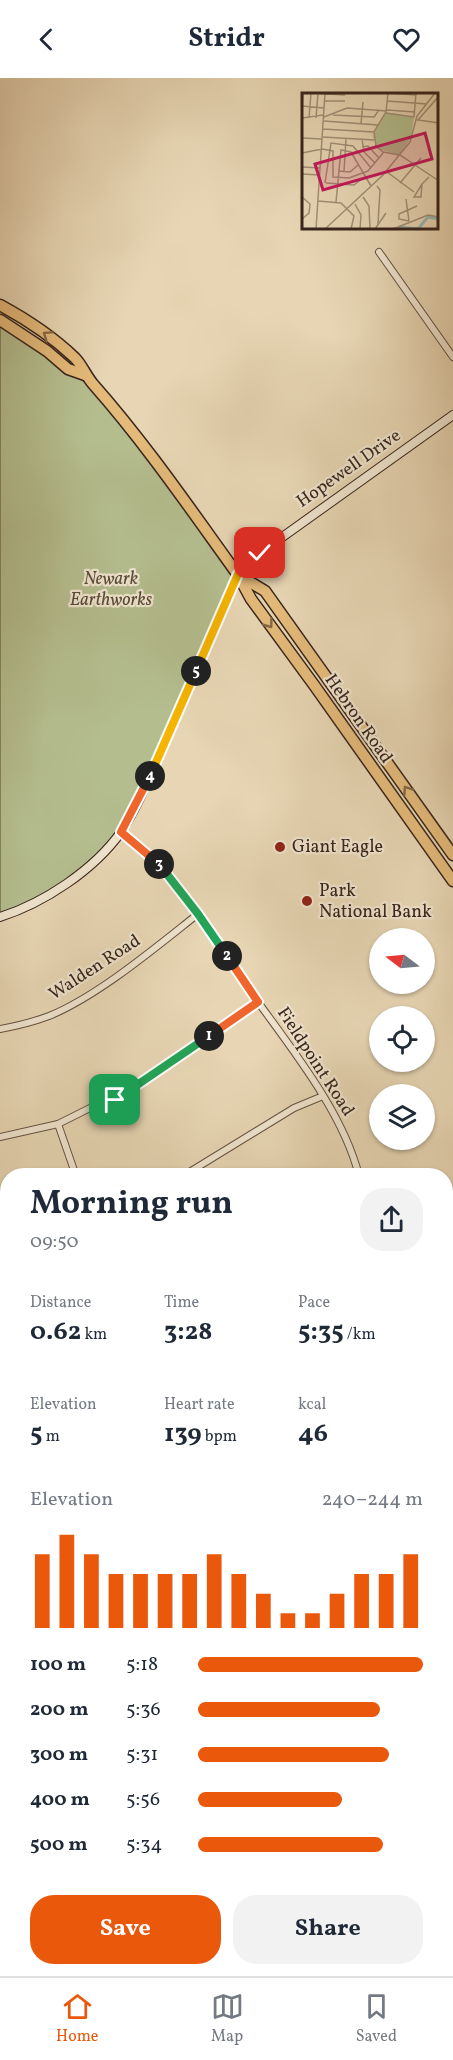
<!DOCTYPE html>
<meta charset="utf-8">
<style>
body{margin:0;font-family:Vollkorn,serif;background:#f2f2f3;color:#1f2937;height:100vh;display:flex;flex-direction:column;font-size:22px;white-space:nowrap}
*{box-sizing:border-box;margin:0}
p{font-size:20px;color:#747a83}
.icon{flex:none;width:33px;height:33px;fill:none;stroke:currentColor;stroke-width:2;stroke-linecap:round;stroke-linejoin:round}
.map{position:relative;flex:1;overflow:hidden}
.panel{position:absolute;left:0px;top:1090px;width:453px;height:808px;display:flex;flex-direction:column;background:#fff;border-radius:24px 24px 0 0;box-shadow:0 2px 4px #0004}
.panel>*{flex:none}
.needle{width:39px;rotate:286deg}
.controls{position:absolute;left:369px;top:850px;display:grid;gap:12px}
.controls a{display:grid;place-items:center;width:66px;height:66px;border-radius:50%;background:#fff;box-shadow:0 2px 4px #0004;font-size:30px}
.pin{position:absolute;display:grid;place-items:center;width:51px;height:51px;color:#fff;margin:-26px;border-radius:12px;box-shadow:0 3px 9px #0006}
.km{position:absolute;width:30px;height:30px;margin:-15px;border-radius:50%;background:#222;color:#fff;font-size:16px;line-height:30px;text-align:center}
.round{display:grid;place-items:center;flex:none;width:63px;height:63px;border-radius:24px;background:#f2f2f3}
.headline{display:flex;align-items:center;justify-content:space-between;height:102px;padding:0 30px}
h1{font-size:33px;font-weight:700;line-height:45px}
.figures{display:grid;grid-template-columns:repeat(3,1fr);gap:9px;height:102px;padding:6px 30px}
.figures div{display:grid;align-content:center}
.figures b{font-size:26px;font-weight:700}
.figures small{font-size:16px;font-weight:400}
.figures p{font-size:16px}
.chart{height:168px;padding:12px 30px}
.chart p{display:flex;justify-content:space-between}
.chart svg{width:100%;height:108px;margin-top:6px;stroke:#ea580c;stroke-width:6}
.action{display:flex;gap:12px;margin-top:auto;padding:12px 30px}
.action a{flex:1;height:69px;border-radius:24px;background:#ea580c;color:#fff;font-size:24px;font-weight:700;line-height:69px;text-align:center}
.action a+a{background:#f2f2f3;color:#1f2937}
ul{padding:0 30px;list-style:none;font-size:20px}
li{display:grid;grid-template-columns:96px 72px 1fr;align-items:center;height:45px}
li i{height:15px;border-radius:8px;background:#ea580c}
header{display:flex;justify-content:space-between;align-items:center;height:78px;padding:0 30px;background:#fff;font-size:27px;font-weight:700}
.menu{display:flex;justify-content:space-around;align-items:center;height:84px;border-top:2px solid #e0e1e3;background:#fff;font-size:16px;color:#747a83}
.menu a{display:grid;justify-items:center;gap:3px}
.menu .current{color:#ea580c}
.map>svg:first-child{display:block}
.green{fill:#b4bd8e;stroke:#767155;stroke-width:1.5}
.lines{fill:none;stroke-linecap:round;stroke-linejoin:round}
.street-casing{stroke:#645142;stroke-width:8}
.secondary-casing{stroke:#38251c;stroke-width:10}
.highway-casing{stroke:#38251c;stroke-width:13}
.street{stroke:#efe4ce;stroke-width:6}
.secondary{stroke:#efe4ce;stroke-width:8}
.highway{stroke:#e4ba7a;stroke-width:10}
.oneway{stroke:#856846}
.split-1-casing{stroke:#fff;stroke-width:12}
.split-2-casing{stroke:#fff;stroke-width:12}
.split-3-casing{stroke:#fff;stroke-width:12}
.split-4-casing{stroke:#fff;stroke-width:12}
.split-5-casing{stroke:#fff;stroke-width:12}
.split-6-casing{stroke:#fff;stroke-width:12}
.split-1{stroke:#22a559;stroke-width:8}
.split-2{stroke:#f0652b;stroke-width:8}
.split-3{stroke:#22a559;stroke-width:8}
.split-4{stroke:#f0652b;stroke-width:8}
.split-5{stroke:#f5b400;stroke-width:8}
.split-6{stroke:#f5b400;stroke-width:8}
.poi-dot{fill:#8f2418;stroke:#efe4ce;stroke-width:2}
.labels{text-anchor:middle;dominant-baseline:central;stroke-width:4.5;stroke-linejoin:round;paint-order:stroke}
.street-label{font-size:18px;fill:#38251c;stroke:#efe4ce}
.park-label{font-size:18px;font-style:italic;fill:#574b38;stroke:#efe4ce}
.poi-label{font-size:18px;fill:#38251c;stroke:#efe4ce;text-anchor:start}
.inset-river{fill:none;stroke:#98b7b4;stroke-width:3}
.inset-road{fill:none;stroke:#a18f77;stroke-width:1.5}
.view{fill:#c2185b;fill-opacity:0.15;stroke:#c2185b;stroke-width:3}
.inset-edge{fill:none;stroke:#38251c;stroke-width:3}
</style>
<header><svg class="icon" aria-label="back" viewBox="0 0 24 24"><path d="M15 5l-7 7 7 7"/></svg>Stridr<svg class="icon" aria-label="heart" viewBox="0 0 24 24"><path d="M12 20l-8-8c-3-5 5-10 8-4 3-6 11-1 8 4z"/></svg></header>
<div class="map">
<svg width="453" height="1898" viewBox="0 0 453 1898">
<rect width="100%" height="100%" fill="#e7d5b3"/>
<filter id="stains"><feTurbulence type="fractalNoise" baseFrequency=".00333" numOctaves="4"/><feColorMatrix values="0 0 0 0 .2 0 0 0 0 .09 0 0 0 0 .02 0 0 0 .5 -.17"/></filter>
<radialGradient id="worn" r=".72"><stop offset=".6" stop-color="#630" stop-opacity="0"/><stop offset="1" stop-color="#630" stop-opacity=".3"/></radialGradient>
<path class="green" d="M0,242L85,297L238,497L121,754L94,783L54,814L0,839Z"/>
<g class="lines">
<g class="street-casing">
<g id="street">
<path d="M379,174L453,279"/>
<path d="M121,754C133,763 147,772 157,783C196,826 224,878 258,924C295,975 344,1037 359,1098"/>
<path d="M0,951C17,948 33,944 49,938C98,918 156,869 198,836"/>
<path d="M58,1046L76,1098"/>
<path d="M0,1059L58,1046L90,1030L115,1022L258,924"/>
<path d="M183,1098L294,1030L323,1018"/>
<path d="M0,1164L8,1163"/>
<path d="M446,1185L453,1183"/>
<path d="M446,1242L453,1256"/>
<path d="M0,1268L8,1266"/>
<path d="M0,1380L8,1383"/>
<path d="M0,1488L8,1491"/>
<path d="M446,1534L453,1514"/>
<path d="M0,1595L8,1598"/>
<path d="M446,1650L453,1653"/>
<path d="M0,1700L8,1703"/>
<path d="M66,1898L68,1892"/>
<path d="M179,1898L181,1892"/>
<path d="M313,1898L316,1892"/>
</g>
</g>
<g class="secondary-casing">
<g id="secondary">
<path d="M0,839C44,825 94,792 121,754C138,729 149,699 161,672C187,614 212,555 238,497L260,475L453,337"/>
<path d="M0,1806L8,1808"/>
<path d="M235,1892L252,1898"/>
</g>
</g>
<g class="highway-casing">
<g id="highway">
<path d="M0,227C26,241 53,259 75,280C82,287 86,298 93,306C146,366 191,432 238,497L251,521L314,607L453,803"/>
<path d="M0,242L47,273L68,291L85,297"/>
<path d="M240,498L265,513L453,777"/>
</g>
</g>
<use href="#street" class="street"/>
<use href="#secondary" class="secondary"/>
<use href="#highway" class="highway"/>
</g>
<defs><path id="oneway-chevron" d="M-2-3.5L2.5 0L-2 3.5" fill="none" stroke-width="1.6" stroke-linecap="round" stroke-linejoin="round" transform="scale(1.5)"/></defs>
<g class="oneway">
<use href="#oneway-chevron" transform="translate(47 257) rotate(-145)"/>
<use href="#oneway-chevron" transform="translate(269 546) rotate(53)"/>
<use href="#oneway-chevron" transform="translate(407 712) rotate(-124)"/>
</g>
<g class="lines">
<g class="split-1-casing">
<path id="split-1" d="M115,1022L209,958"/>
</g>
<g class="split-2-casing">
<path id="split-2" d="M209,958L258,924L227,878"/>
</g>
<g class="split-3-casing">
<path id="split-3" d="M159,786L198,836L227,878"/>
</g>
<g class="split-4-casing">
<path id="split-4" d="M150,698L121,754L159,786"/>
</g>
<g class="split-5-casing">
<path id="split-5" d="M150,698L196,593"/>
</g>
<g class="split-6-casing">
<path id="split-6" d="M196,593L238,496L260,475"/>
</g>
<use href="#split-1" class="split-1"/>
<use href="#split-2" class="split-2"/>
<use href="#split-3" class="split-3"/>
<use href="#split-4" class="split-4"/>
<use href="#split-5" class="split-5"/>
<use href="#split-6" class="split-6"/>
</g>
<g class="poi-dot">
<circle cx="280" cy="769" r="6"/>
<circle cx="307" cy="823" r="6"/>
</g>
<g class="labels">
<g class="street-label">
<text transform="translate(349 391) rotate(-35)">Hopewell Drive</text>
<text transform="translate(358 641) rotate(55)">Hebron Road</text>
<text transform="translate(95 890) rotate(-33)">Walden Road</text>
<text transform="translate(315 984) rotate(57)">Fieldpoint Road</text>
</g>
<g class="park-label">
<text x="111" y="501">Newark<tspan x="111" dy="21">Earthworks</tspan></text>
</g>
<g class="poi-label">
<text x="292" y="769">Giant Eagle</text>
<text x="319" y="813">Park<tspan x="319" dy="21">National Bank</tspan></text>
</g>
</g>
<g transform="translate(302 15)">
<rect width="136" height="136" fill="#e7d5b3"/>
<path d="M84,20L112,24L109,44L98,62L76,56L71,43Z" fill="#b4bd8e"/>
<path class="inset-river" d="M97,134L116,136L126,124L137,126"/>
<path class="inset-road" d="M10,0L43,2M86,0L114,2M86,0L84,19L72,39L74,53L81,59L98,62L137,88M137,3L116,27L137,30M23,8H43M85,8L125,11M0,13L22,15M85,17L113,19M0,20L1,0M84,20L112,24L114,0M31,22L72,24L77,17M22,24L45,15L85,18M0,25L21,22M7,25L9,0M14,25L16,0M22,28L76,32M59,31L61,9M21,36L72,39M21,44L72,47M0,45L20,46M60,46L62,59L73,70M60,54L66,53L77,65M20,56L31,58V84L47,85L66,78L81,60M0,60L20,56M0,74L18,75M36,78L48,79L56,72M42,79L44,45M85,79L112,99M0,81L18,82M23,90L29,50L51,53L69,75M24,90L52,92L61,85M98,90L119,65M120,91L112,104H119L120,91L127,84M75,93L78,97L76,131M0,104L8,111L7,120L0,126M61,104L67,113L68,136M104,106L107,128M16,108L39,110L52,123L49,136M34,109L39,57L49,59L69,93M53,111L59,122L58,136M107,128L97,126V121L115,113M14,136L23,0M23,136L81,82L108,49L115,23L133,0M73,136L84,120M91,136L126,122L137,124"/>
<path class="view" d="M123,40L130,66L21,97L13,71Z"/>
<rect width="136" height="136" class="inset-edge"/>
</g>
<rect width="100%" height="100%" filter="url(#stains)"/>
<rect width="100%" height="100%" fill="url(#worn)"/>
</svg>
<div class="controls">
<a><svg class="needle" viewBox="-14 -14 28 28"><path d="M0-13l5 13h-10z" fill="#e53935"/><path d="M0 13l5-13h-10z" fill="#747a83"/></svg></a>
<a><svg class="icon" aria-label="locate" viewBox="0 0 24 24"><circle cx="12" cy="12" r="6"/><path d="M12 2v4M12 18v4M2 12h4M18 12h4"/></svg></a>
<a><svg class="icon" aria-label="layers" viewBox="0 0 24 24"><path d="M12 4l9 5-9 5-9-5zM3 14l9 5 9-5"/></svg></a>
</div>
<div class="pin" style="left:115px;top:1022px;background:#1e9e55"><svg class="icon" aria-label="arrive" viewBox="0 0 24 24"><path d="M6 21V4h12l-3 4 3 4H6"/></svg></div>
<div class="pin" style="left:260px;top:475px;background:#d93025"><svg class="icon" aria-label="check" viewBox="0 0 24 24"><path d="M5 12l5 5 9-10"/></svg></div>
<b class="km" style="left:209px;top:958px">1</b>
<b class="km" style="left:227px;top:878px">2</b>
<b class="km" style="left:159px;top:786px">3</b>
<b class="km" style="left:150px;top:698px">4</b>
<b class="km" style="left:196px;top:593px">5</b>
<section class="panel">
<div class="headline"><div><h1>Morning run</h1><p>09:50</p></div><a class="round"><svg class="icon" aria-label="share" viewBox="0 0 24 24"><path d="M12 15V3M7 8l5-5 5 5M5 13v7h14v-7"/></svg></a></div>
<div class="figures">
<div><p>Distance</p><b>0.62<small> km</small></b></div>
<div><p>Time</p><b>3:28</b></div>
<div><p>Pace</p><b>5:35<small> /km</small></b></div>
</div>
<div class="figures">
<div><p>Elevation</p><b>5<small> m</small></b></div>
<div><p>Heart rate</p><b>139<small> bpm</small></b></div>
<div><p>kcal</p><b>46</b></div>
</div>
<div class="chart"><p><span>Elevation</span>240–244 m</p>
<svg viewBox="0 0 160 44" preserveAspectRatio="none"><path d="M5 44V14M15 44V6M25 44V14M35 44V22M45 44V22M55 44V22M65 44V22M75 44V14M85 44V22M95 44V30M105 44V38M115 44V38M125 44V30M135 44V22M145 44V22M155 44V14"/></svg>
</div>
<ul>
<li><b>100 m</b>5:18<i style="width:100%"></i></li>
<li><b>200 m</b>5:36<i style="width:81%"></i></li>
<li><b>300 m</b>5:31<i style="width:85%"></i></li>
<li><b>400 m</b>5:56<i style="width:64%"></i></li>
<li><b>500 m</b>5:34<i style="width:82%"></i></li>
</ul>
<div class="action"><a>Save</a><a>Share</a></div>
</section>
</div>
<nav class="menu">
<a class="current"><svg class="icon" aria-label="home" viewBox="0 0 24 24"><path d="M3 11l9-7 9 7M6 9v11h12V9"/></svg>Home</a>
<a><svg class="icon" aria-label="map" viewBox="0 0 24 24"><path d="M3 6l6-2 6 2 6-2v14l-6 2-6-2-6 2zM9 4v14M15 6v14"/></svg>Map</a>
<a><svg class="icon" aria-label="saved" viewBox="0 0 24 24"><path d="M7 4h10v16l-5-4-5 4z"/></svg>Saved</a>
</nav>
